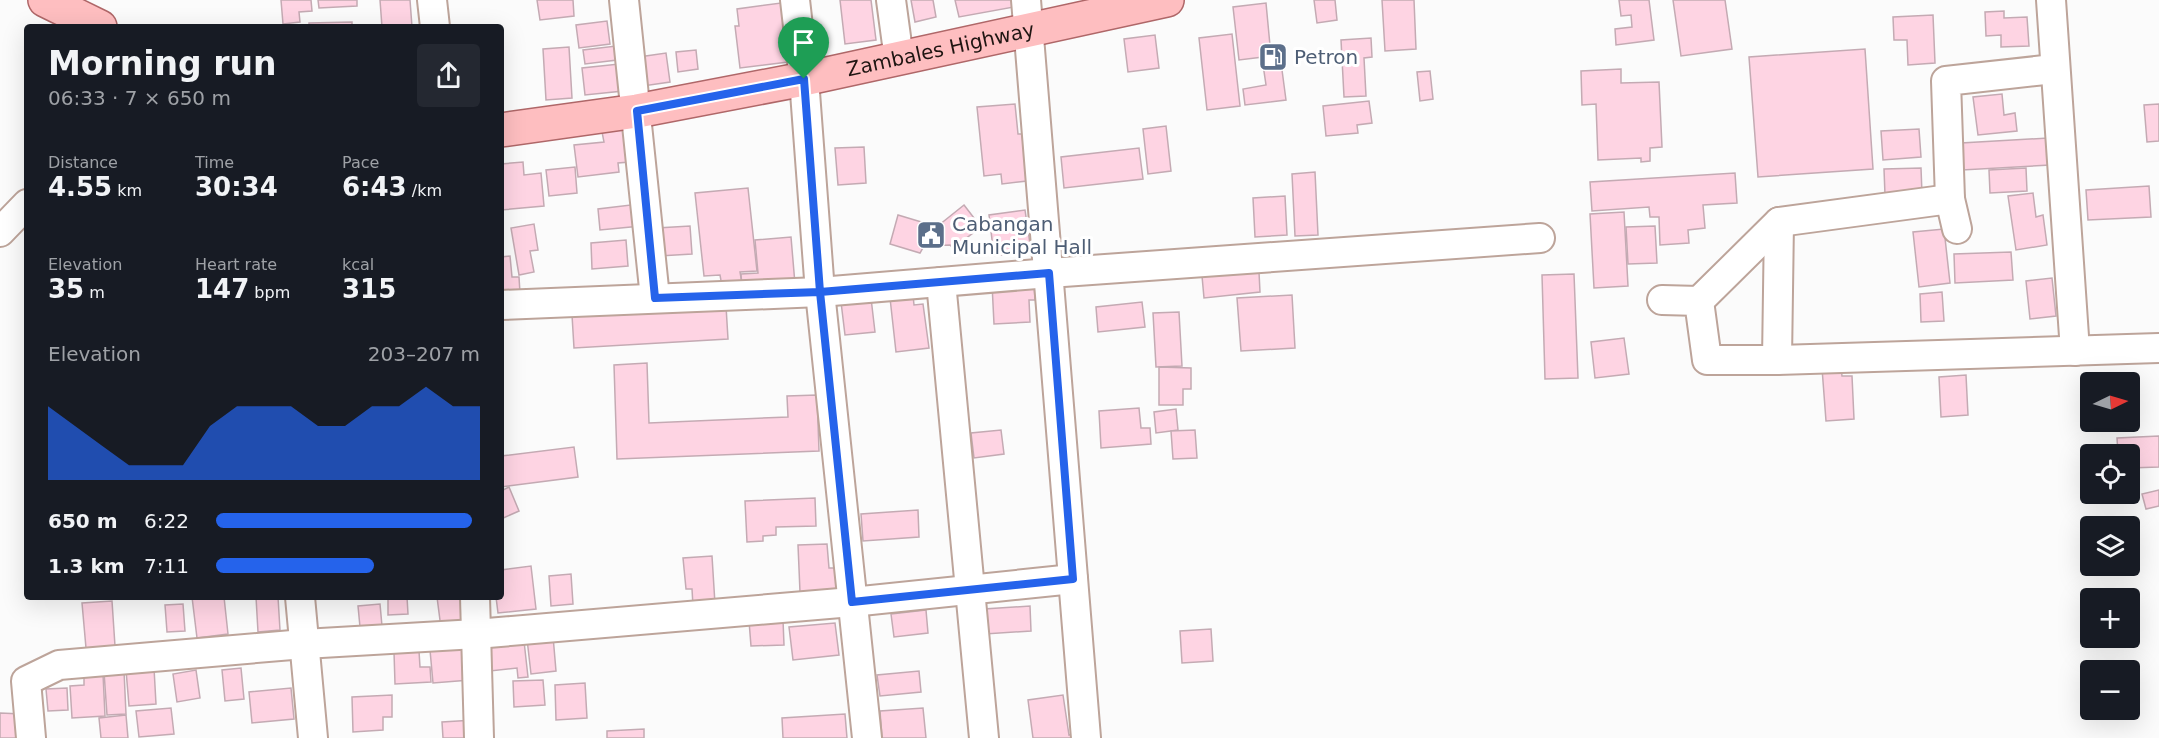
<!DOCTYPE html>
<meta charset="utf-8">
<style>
body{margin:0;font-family:"DejaVu Sans",sans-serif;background:#242831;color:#f1f3f6;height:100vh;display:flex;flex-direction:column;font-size:22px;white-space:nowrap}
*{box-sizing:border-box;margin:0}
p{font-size:20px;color:#9ea1a6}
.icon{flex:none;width:33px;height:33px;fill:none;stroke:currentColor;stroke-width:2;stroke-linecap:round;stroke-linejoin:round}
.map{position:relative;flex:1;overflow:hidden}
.panel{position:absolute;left:24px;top:24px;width:480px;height:576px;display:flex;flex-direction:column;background:#171b24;border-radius:6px;box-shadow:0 6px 24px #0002}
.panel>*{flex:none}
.needle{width:39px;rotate:85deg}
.fabs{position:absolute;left:2080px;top:372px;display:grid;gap:12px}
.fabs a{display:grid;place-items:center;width:60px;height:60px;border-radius:6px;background:#171b24;box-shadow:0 6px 24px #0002;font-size:30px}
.pin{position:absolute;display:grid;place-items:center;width:51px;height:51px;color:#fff;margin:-62px -26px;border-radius:50% 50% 50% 0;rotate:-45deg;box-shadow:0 0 6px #0007}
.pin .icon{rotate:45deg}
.round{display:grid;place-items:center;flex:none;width:63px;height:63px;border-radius:6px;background:#242831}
.overview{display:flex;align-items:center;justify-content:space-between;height:102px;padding:0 24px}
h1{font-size:33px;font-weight:800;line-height:45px}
.figures{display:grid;grid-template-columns:repeat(3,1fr);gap:9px;height:102px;padding:6px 24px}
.figures div{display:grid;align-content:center}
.figures b{font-size:26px;font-weight:800}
.figures small{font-size:16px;font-weight:400}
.figures p{font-size:16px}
.chart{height:168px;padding:12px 24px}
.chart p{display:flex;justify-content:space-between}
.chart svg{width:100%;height:108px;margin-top:6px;fill:#2563eb;opacity:.7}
ul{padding:0 24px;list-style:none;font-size:20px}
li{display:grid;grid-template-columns:96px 72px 1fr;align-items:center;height:45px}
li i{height:15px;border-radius:8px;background:#2563eb}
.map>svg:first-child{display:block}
.building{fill:#fed4e3;stroke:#c4aab3;stroke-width:1.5}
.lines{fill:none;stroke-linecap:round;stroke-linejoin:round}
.minor-casing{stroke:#bda49a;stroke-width:32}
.major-casing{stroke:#af6768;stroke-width:36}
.minor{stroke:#fff;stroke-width:28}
.major{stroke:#febec0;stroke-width:33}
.route-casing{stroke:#fff;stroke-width:12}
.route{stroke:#2563eb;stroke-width:8}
.labels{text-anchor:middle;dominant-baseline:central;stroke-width:6;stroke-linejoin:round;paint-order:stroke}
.street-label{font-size:20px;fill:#1f1512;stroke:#fff}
.service-label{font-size:20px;fill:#4e5e75;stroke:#fff;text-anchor:start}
</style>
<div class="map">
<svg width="2159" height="738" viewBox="0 0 2159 738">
<rect width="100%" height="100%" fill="#fbfbfb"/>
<g class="building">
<path d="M281,0H311L312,11L299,12L300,22L283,24Z"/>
<path d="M318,0H357V6L319,8Z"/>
<path d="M380,0H410L412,27H382Z"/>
<path d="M537,0H573L574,16L540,20Z"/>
<path d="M840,0H871L876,40L845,44Z"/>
<path d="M911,0H933L936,17L915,22Z"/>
<path d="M955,0H1012L1014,7L959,17Z"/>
<path d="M1314,0H1335L1337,20L1317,23Z"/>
<path d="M1382,0H1414L1416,49L1385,51Z"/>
<path d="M1619,0H1649L1654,40L1616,45L1615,29L1632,27L1631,15L1621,16Z"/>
<path d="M1673,0H1725L1732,49L1681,56Z"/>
<path d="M781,3L788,62L740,68L735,26H739L737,9Z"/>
<path d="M1266,3L1271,56L1239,60L1233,7Z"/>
<path d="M2004,11V18L2027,17L2029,46L2001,47V35L1986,36L1985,12Z"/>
<path d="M1933,15L1935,63L1908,65L1907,40H1894L1893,17Z"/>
<path d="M607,21L610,44L579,48L576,25Z"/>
<path d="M352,22V27H309V23Z"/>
<path d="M1232,34L1240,106L1207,110L1199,38Z"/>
<path d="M1155,35L1159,68L1128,72L1124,39Z"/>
<path d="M1371,38L1372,57L1364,58L1366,96L1344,97L1341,40Z"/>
<path d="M616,46L617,60L585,64L583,50Z"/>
<path d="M569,47L572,98L546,100L543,49Z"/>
<path d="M1865,49L1873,169L1758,177L1749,57Z"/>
<path d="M696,50L698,69L678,72L676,52Z"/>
<path d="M666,53L670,82L643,86L639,57Z"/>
<path d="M1280,55L1286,100L1245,105L1243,89L1266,85L1262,58Z"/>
<path d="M619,64L623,91L585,95L582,68Z"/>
<path d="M1621,69V83L1659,82L1662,147L1650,148V161L1641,162V158L1598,160L1596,104L1582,105L1581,71Z"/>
<path d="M1430,71L1433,99L1420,101L1417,72Z"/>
<path d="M2002,94L2004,115L2015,113L2017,131L1978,135L1973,97Z"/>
<path d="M1369,101L1372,123L1357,125L1358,133L1326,136L1323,106Z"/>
<path d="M1015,104L1018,134H1022L1027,181L1002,184L1001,174L984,176L977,107Z"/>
<path d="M2159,104V141L2147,142L2144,105Z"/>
<path d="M1166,126L1171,171L1148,174L1143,129Z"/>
<path d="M626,129L630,162L618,163L619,172L578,177L574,145L604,142L602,132Z"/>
<path d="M1919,129L1921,157L1883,160L1881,131Z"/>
<path d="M2048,138L2050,165L1962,170L1961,143Z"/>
<path d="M864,147L866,183L838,185L835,148Z"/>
<path d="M1139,148L1143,179L1064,188L1061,157Z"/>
<path d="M523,162L524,175L541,173L544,206L501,210V164Z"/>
<path d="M575,167L577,193L549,196L546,170Z"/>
<path d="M1921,168L1922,194L1885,195L1884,169Z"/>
<path d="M2026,168L2027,191L1990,193L1989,170Z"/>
<path d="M1315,172L1318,235L1295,236L1292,174Z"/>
<path d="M1735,173L1737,203L1703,205L1705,228L1688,230L1689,243L1660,245L1659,217H1650L1649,207L1592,211L1590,182Z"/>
<path d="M2149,186L2151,217L2088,220L2086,190Z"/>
<path d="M748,188L757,271L740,272L742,284L722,286L720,275L704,276L695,193Z"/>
<path d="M2033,193L2036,217L2043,215L2047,245L2016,250L2008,196Z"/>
<path d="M1285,196L1287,235L1255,237L1253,198Z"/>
<path d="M639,204L641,226L600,230L598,209Z"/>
<path d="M964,205L981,227L953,248L950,245L924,246L920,253L890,244L898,215L928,224L939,225Z"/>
<path d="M1025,210L1031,251L994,256L989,215Z"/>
<path d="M1624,212L1628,286L1594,288L1590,214Z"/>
<path d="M534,224L538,250L530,251L534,272L519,275L511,228Z"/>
<path d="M690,226L692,254L659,256L657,228Z"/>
<path d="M1655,226L1657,263L1628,264L1626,227Z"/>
<path d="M1944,229L1950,283L1919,287L1913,232Z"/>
<path d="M791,237L795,284L742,288L741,274L758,273L755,240Z"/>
<path d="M626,240L628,266L592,269L591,243Z"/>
<path d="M2011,252L2013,280L1955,283L1954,254Z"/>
<path d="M510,256L512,277H519L520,293L501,294V257Z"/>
<path d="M1259,272L1260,292L1204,298L1202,276Z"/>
<path d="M1574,274L1578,378L1545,379L1542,275Z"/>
<path d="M2052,278L2056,316L2030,319L2026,281Z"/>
<path d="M1034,282L1035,300H1029L1030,322L994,324L992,284Z"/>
<path d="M1942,292L1944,321L1921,322L1920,294Z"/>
<path d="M913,295L914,305L923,304L929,348L896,352L890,298Z"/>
<path d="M1292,295L1295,348L1241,351L1237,298Z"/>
<path d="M871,298L875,332L845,335L841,302Z"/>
<path d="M1142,302L1145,327L1098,332L1096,307Z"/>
<path d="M726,306L728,339L574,348L572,315Z"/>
<path d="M1179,312L1182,366L1156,367L1153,313Z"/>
<path d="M1624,338L1629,374L1595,378L1591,342Z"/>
<path d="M647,363L649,423L788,417L787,396L817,395L819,451L617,459L614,365Z"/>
<path d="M1159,367L1191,368V389H1183V405H1159Z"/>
<path d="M1841,367L1842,376H1852L1854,419L1826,421L1822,368Z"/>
<path d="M1966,375L1968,415L1941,417L1939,377Z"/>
<path d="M1139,408L1141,428H1150L1151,444L1101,448L1099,411Z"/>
<path d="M1176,409L1178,430L1156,433L1154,412Z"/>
<path d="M1001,430L1004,454L974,458L971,433Z"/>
<path d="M1195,430L1197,458L1173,459L1171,431Z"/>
<path d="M2159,436V467L2130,468V454H2118L2117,438Z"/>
<path d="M574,447L578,477L501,487V456Z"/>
<path d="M509,487L519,511L501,519V491Z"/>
<path d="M2159,490V506L2146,509L2142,494Z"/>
<path d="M815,498L816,526L776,527V535L763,536V541L747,542L745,501Z"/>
<path d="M918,510L919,537L863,541L861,514Z"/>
<path d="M827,544L829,568H843L844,590L800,592L798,545Z"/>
<path d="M712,556L715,604L693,606L692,589H686L683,558Z"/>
<path d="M531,566L536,609L498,613L496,597H501V570Z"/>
<path d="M571,574L573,604L551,606L549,576Z"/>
<path d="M192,597H224L228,634L197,638Z"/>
<path d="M256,597H278L280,630L258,632Z"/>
<path d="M388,597H407L408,614L388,615Z"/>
<path d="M437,597H461L464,625L441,628Z"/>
<path d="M112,601L115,646L86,648L82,603Z"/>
<path d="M183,604L185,631L167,632L165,605Z"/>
<path d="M380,604L382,626L360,627L358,606Z"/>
<path d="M1030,606L1031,631L985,634L984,609Z"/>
<path d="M926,610L928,633L894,637L891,614Z"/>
<path d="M783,620L784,645L751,646L749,621Z"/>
<path d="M835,623L839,655L793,660L789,627Z"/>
<path d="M1211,629L1213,661L1182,663L1180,631Z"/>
<path d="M553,636L556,671L531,674L527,639Z"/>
<path d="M524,641L528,677L518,678L517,668L490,671L487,646Z"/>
<path d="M467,648L470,680L433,683L430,650Z"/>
<path d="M419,651L420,667H430L431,682L395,684L394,652Z"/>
<path d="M154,668L156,704L129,706L126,670Z"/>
<path d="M241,668L244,699L225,701L222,670Z"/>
<path d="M196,670L200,698L177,702L173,674Z"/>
<path d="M124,671L126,714L107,715L104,672Z"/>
<path d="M919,671L921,692L880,696L877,675Z"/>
<path d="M103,674L105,716L72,718L70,686L84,685V675Z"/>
<path d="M543,680L545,705L514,707L513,681Z"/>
<path d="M585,683L587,718L556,720L555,685Z"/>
<path d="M67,688L68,710L48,711L46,689Z"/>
<path d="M291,688L294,719L252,723L249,692Z"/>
<path d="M392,695V717H383V730L353,732L352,697Z"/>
<path d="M1063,695L1069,735L1074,734L1075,738H1033L1028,700Z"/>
<path d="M171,708L174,734L139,737L136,711Z"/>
<path d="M923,708L926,738H882L880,711Z"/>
<path d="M0,713L22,714V738H0Z"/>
<path d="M845,714L847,738H783L782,718Z"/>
<path d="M126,715L128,738H101L99,718Z"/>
<path d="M474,720L475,738H443L442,722Z"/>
<path d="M644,729V738H607V731Z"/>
</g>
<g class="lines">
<g class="minor-casing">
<g id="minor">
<path d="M432,0L435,27"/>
<path d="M624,0L655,298"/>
<path d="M795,0L804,79L820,292L867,738"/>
<path d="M891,0L899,59"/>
<path d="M1026,0L1086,738"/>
<path d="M2051,0L2075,351"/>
<path d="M1957,229L1950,199L1946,81L2054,69"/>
<path d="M0,232L27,204"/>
<path d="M941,282L984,738"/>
<path d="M1662,300L1699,301L1707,360H1777L2159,348"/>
<path d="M1699,301L1779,222L1950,199"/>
<path d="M501,305L820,292L1049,273L1540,238"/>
<path d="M1777,360L1779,222"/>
<path d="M300,597L313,738"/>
<path d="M475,597L479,738"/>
<path d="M31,738L26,681L59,665L304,644L476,634L852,602L1073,579"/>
</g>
</g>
<g class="major-casing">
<g id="major">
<path d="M45,0L100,27"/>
<path id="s1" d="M501,130L637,111L804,79L1167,0"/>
</g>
</g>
<use href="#minor" class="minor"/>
<use href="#major" class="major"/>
</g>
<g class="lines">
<g class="route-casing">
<path id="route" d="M804,79L637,111L655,298L820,292L852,602L1073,579L1049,273L820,292L804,79"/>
</g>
<use href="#route" class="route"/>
</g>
<defs>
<g id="fuel-square" transform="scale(1.5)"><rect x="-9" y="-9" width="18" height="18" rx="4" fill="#5c6f8a" stroke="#fff"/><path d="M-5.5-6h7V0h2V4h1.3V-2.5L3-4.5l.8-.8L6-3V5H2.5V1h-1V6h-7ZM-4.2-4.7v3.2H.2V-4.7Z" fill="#fff"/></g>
<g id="civic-square" transform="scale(1.5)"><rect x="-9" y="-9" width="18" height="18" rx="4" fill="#5c6f8a" stroke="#fff"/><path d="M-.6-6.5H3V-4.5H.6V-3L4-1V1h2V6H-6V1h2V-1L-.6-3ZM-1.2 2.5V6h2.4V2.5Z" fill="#fff"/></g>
</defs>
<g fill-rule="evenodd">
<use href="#fuel-square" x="1273" y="57"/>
<use href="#civic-square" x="931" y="235"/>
</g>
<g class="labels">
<g class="street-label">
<text stroke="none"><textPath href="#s1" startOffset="447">Zambales Highway</textPath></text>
</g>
<g class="service-label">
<text x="1294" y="57">Petron</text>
<text x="952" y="224">Cabangan<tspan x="952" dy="23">Municipal Hall</tspan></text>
</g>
</g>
</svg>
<div class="fabs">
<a><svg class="needle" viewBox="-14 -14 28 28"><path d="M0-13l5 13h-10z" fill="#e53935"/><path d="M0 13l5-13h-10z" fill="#9ea1a6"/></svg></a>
<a><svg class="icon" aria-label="locate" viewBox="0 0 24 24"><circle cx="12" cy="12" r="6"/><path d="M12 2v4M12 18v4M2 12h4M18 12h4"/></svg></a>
<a><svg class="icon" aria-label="layers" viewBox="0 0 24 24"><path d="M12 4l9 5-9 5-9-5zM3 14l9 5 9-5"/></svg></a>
<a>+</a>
<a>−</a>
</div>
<div class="pin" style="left:804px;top:79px;background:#1e9e55"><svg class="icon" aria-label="arrive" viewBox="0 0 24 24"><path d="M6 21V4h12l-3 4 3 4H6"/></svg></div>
<section class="panel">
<div class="overview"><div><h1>Morning run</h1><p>06:33 · 7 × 650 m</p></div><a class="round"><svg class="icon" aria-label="share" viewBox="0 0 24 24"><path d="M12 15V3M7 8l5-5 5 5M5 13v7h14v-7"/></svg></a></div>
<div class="figures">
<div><p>Distance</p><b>4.55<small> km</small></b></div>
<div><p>Time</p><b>30:34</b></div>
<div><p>Pace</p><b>6:43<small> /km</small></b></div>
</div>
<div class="figures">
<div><p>Elevation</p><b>35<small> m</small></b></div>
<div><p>Heart rate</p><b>147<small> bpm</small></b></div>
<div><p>kcal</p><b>315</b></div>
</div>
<div class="chart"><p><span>Elevation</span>203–207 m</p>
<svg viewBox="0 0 160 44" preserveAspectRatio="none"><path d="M0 44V14L10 22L20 30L30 38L40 38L50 38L60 22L70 14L80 14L90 14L100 22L110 22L120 14L130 14L140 6L150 14L160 14V44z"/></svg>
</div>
<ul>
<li><b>650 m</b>6:22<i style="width:97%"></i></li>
<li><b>1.3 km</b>7:11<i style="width:60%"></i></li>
</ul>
</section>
</div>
